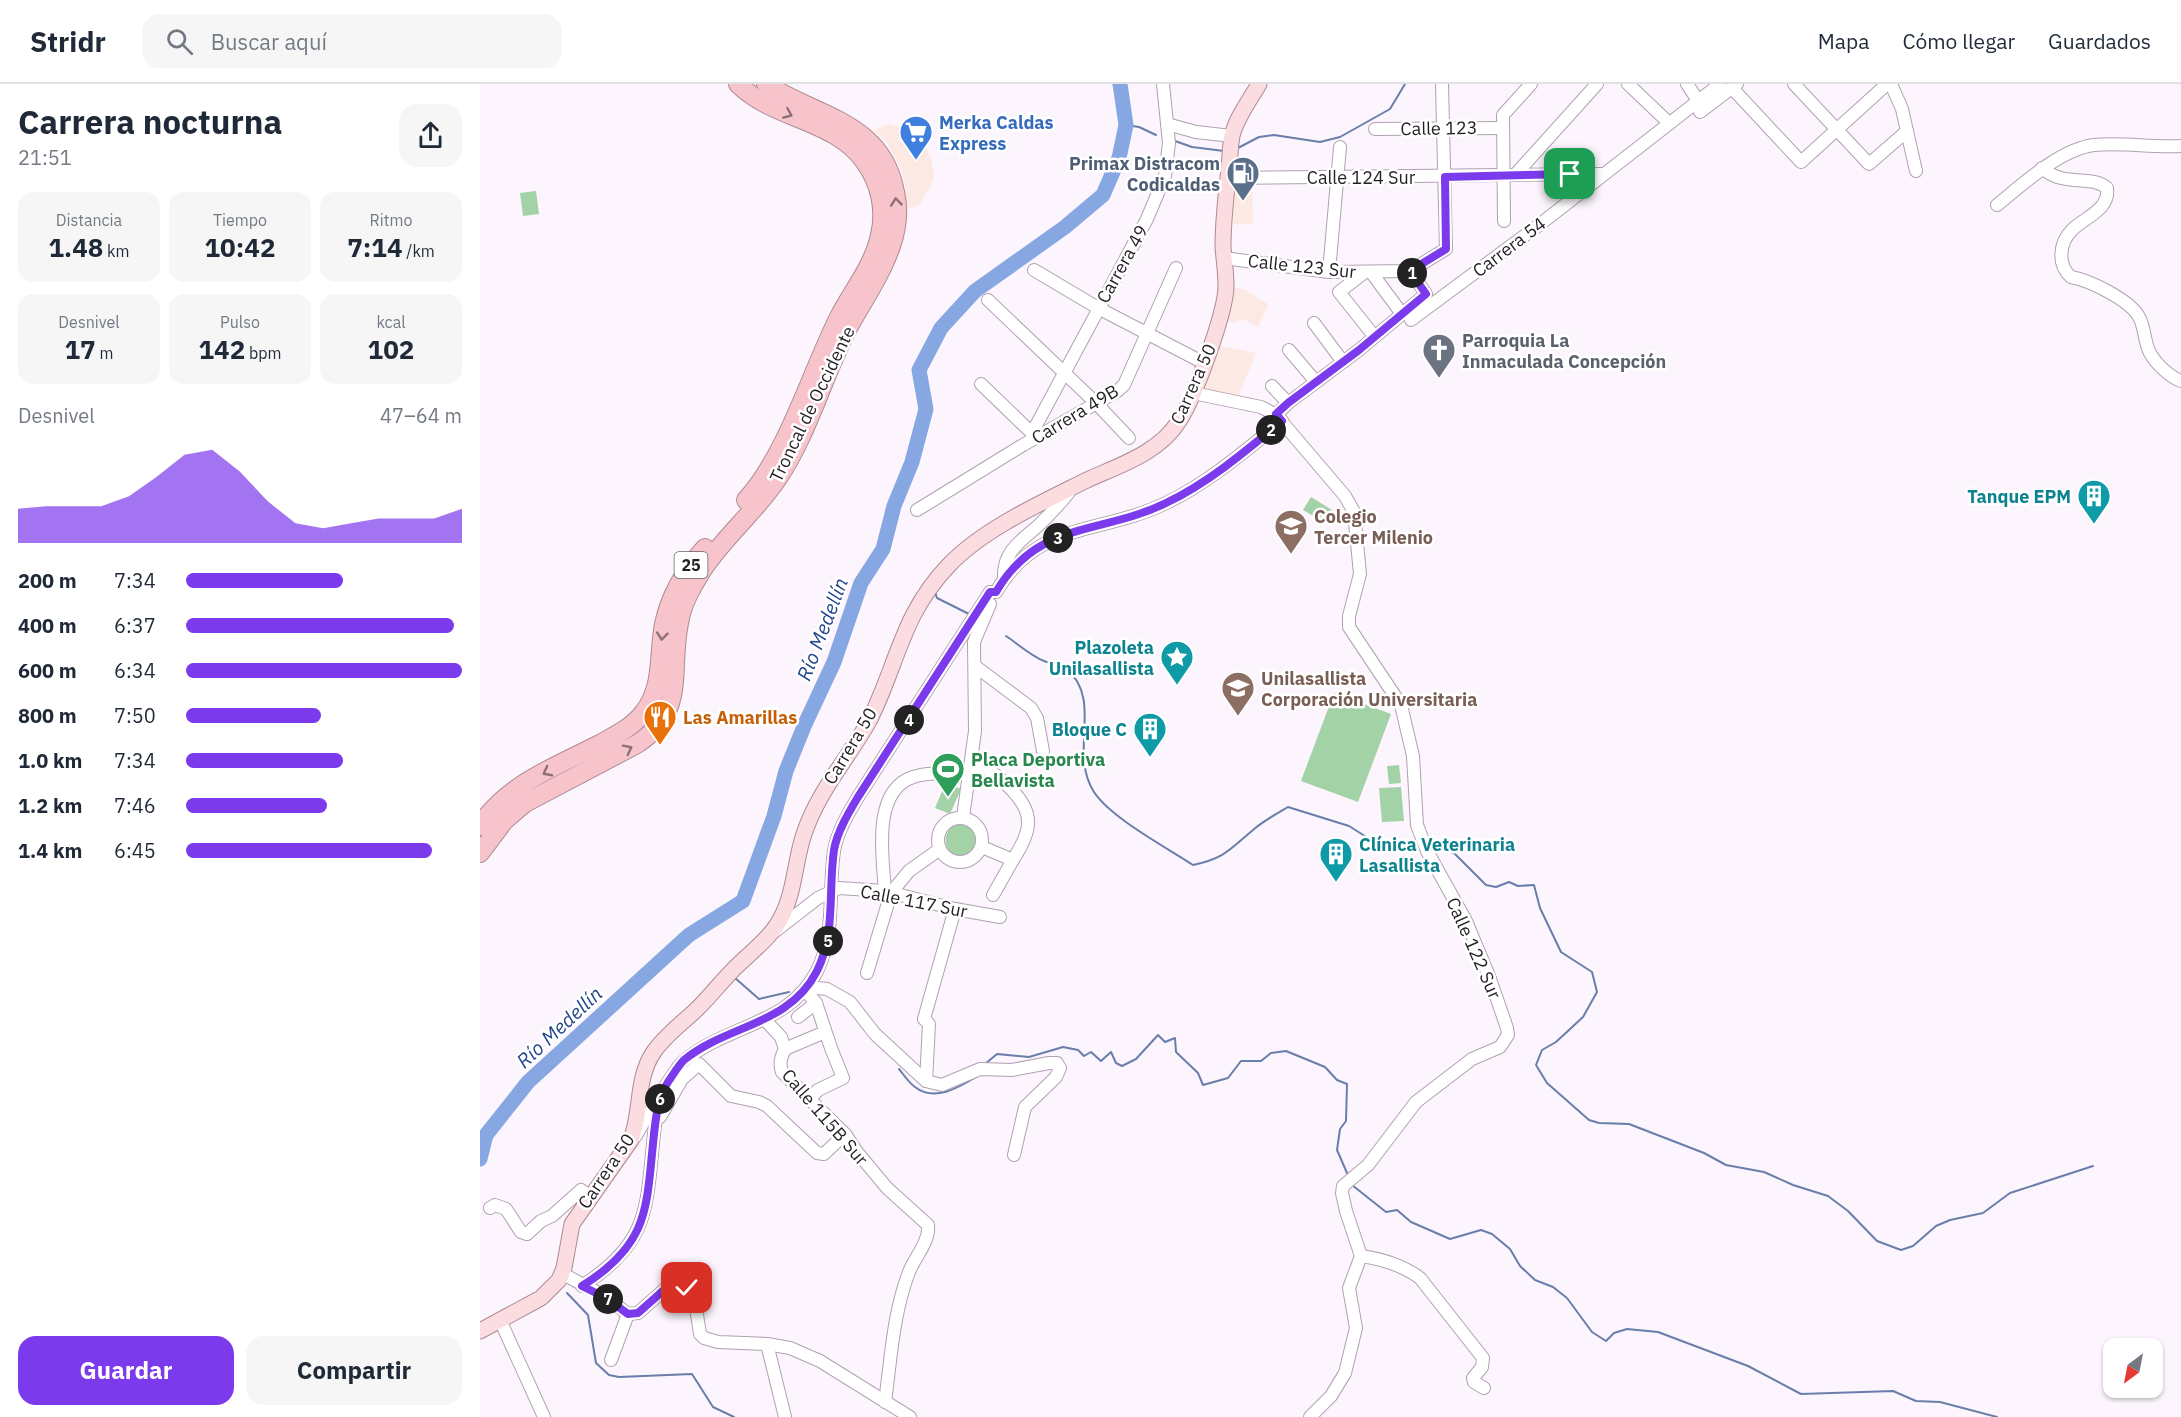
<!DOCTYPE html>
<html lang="es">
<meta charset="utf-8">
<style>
body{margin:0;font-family:"IBM Plex Sans",sans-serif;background:#f6f6f7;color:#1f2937;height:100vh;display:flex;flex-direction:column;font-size:22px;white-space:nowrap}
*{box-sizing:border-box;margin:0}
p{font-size:20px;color:#747a83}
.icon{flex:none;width:33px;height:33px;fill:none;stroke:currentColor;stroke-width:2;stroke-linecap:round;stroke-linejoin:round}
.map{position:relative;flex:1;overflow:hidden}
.side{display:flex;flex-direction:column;background:#fff;width:480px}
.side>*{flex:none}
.needle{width:39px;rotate:212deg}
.tools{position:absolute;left:1623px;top:1254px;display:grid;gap:12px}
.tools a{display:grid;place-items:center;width:60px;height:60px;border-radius:12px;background:#fff;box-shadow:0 2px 4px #0004;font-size:30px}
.pin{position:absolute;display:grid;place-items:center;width:51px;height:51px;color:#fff;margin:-26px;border-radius:12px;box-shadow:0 3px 9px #0006}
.km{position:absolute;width:30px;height:30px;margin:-15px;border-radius:50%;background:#222;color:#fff;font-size:16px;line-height:30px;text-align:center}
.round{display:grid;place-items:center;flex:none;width:63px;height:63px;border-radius:18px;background:#f6f6f7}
.head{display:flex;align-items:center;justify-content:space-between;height:102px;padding:0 18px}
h1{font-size:33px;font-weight:700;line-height:45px}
.figures{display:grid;grid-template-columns:repeat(3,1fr);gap:9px;height:102px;padding:6px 18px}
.figures div{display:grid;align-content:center;border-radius:15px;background:#f6f6f7;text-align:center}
.figures b{font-size:26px;font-weight:700}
.figures small{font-size:16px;font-weight:400}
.figures p{font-size:16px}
.chart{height:168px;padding:12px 18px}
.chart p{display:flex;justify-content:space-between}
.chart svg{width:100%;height:108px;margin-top:6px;fill:#7c3aed;opacity:.7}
.action{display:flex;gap:12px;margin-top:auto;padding:12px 18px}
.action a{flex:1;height:69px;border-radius:18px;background:#7c3aed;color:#fff;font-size:24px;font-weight:700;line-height:69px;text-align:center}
.action a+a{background:#f6f6f7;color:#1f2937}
ul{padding:0 18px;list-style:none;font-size:20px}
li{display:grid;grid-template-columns:96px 72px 1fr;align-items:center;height:45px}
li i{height:15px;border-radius:8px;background:#7c3aed}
header{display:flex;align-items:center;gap:36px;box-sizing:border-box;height:84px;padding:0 30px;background:#fff;border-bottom:2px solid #e0e1e3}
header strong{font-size:28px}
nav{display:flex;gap:33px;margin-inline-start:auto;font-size:21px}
.search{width:420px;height:54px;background:#f6f6f7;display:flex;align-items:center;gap:15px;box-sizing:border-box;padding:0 21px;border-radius:18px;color:#747a83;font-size:22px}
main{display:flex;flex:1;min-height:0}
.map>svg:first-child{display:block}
.commercial{fill:#fde9e3}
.green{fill:#a2d2a6}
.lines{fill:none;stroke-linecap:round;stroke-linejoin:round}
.stream{stroke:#697eaa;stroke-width:2}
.river{stroke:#87a7e3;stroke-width:15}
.minor-casing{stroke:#b0a1b2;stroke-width:14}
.major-casing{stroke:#ad8a91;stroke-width:17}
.highway-casing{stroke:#ad8a91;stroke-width:20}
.minor{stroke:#fff;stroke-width:12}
.major{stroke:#fbdce0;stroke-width:15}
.highway{stroke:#f8c4cc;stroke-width:18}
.oneway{stroke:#8e7178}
.route-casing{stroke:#fff;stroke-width:12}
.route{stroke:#7c3aed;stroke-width:8}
.labels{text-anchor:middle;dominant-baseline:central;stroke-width:5;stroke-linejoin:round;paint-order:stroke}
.shield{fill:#fff;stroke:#656266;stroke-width:1.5}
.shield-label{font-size:16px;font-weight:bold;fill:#231e24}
.shop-label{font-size:18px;font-weight:bold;fill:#366cbe;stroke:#fff;text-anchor:start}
.street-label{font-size:18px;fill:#231e24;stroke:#fff}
.service-label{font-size:18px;font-weight:bold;fill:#4e5e75;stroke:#fff;text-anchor:end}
.worship-label{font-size:18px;font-weight:bold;fill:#5b616d;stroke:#fff;text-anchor:start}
.culture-label{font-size:18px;font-weight:bold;fill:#0d838f;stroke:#fff;text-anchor:end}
.education-label{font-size:18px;font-weight:bold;fill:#785e54;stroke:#fff;text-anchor:start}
.food-label{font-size:18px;font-weight:bold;fill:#c56008;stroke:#fff;text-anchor:start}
.leisure-label{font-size:18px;font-weight:bold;fill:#27864d;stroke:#fff;text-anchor:start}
.water-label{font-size:20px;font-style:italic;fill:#23458d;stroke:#fff}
</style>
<header>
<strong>Stridr</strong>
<div class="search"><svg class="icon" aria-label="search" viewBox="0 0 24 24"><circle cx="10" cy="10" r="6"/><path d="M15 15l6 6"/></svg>Buscar aquí</div>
<nav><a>Mapa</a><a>Cómo llegar</a><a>Guardados</a></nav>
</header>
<main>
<section class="side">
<div class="head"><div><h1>Carrera nocturna</h1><p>21:51</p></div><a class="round"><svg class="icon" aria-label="share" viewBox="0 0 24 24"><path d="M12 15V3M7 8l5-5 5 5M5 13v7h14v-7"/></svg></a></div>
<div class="figures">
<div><p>Distancia</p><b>1.48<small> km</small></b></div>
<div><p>Tiempo</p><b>10:42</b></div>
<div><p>Ritmo</p><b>7:14<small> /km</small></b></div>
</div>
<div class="figures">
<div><p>Desnivel</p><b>17<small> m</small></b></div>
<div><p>Pulso</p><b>142<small> bpm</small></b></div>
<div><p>kcal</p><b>102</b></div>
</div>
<div class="chart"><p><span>Desnivel</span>47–64 m</p>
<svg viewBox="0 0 160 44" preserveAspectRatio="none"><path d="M0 44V30L10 29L20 29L30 29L40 25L50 17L60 8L70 6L80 15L90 27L100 36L110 38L120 36L130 34L140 34L150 34L160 30V44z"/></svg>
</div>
<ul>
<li><b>200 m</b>7:34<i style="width:57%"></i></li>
<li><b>400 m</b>6:37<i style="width:97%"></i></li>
<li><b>600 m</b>6:34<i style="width:100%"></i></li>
<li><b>800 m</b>7:50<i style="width:49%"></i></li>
<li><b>1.0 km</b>7:34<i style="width:57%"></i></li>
<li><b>1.2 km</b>7:46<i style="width:51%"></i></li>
<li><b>1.4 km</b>6:45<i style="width:89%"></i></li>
</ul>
<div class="action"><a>Guardar</a><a>Compartir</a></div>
</section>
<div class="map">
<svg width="1701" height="1333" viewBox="0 0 1701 1333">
<rect width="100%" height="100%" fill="#fcf5fd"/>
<g class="commercial">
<path d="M409,40L417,42L435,50L444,60L451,74L454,92L451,102L439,121L433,124L426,125L425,101L421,85L407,59L394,46Z"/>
<path d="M754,99H772L773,140H753Z"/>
<path d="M753,203L766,206L788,220L778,243L763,235L754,239L746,237Z"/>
<path d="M737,261L776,269L759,311L720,306Z"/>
</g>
<g class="green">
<path d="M56,107L59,130L43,132L40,109Z"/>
<path d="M831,413L855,428L847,440L823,426Z"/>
<path d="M854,609L911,630L878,718L821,697Z"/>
<path d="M919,681L921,699L909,700L907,682Z"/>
<path d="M466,698L481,705L470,730L455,724Z"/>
<path d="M921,703L924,737L902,738L899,704Z"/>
<path d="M478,737C489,739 495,750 499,760C495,771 483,773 472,771C461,759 465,746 478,737Z"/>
</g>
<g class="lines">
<g class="stream">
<path d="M646,41L659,43L676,51"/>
<path d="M695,57L712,63L744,67"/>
<path d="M756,65L779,53L794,51L840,58L860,53L910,25L925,0"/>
<path d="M455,508L457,514L489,530"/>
<path d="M526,552C538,560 551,572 564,577C571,580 580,579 586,584C624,617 588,667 614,708C631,734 686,763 713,781C745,774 749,766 773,746C783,737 796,730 808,723L869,742L888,754L917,763L926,762L937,755"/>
<path d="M948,755L957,763L974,769L1006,801L1016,803L1029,798L1038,802L1054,801L1060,824L1081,868L1112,888L1117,908L1103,933L1076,958L1062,966L1056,981L1067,999L1109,1036L1119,1039L1149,1040L1224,1069L1246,1081L1284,1088L1313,1101L1348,1112L1368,1127L1397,1157L1421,1166L1433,1162L1456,1142L1470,1136L1503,1129L1530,1109L1613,1082"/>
<path d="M255,894L279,915L309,908"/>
<path d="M505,980L517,970L549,973L583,963L598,966L604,972L611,968L621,977L631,968L636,979L642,982L656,975L678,951L685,958L695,954L696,968L718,989L723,1001L748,994L761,977H781L791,969L806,967L845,983L857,996L867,1000L866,1037L860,1045L857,1066L867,1089"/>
<path d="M419,985C424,991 429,999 435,1003C454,1018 478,1004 496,993"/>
<path d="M872,1101L906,1128L917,1126L931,1138L970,1155L1001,1146L1012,1150L1030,1165L1040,1182L1055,1196L1073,1203L1087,1214L1112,1248L1126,1257L1134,1249L1147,1245L1178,1248L1268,1282L1321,1310L1413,1307L1436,1317L1460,1318L1517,1333"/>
<path d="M87,1209L108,1231L116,1279L129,1291L139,1293L212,1290L233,1323L254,1333"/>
</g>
<path class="river" d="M0,1075L6,1051L48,998L209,851L263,817L294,732L306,687L325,640L354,578L381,499L403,465L414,422L432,378L446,325L439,286L461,244L495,207L585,143L623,111L639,74L646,41L640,0"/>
<g class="minor-casing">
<g id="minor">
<path d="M1148,0L1189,39"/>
<path d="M1207,0L1219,18"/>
<path d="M1314,0L1389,80L1427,47"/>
<path d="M1411,0L1422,25L1436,87"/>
<path d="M1252,4L1321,78L1407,0"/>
<path d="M1220,28L1257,0"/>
<path d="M687,40L716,48L752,52"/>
<path d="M895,45L1022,44"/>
<path d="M1562,84C1584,104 1612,90 1627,104C1630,126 1605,133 1592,146C1579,159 1577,181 1591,193C1609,196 1650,216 1659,233C1665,243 1664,258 1670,269C1676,280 1690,293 1701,297"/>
<path d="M1035,91L1117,0"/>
<path d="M748,94L1122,90"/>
<path d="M1517,121C1542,101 1580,65 1614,61C1643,58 1672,64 1701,62"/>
<path d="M1024,137L1023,31L1051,0"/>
<path d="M744,174L849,188L930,187L966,165L962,0"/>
<path d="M554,186L618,224L724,279"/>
<path d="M849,188L860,63"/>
<path d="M885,188L859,208L894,252"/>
<path d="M891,188L922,230"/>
<path d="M508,216L616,319L649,354"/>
<path d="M931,236L1059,141L1240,0"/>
<path d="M834,239L863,278"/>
<path d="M809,266L836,298"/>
<path d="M501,300L556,353"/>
<path d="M792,302L808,319"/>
<path d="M713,309L781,323L796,331L865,412L874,428L880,490L869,532V543L921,621L933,672L937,741L947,767L986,837L1009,892L1027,944L1028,951L1020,963L992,975L936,1018L888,1081L863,1102L862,1109L866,1127L881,1172L869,1204L876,1244L865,1289L851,1312L830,1333"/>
<path d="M796,331L808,319L879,266L946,210L930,187"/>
<path d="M552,349L667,135L685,92L689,59L683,0"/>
<path d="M437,426L543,361L636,308L644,301L696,184"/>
<path d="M524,493C523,466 543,456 560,440C572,428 583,417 592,404"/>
<path d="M495,582L551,624L557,634L563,667"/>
<path d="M491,680C507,683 519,692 530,704C555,729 552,746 534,774C527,786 520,799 513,811"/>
<path d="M483,733L495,647L494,558L510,520"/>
<circle cx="480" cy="756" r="22"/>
<path d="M502,763L533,776"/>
<path d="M405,807C403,775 391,707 433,693C450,687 472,690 489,690"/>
<path d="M294,848L338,814L359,804L405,807L475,825L520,833"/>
<path d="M387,889L411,809L429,787L460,765"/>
<path d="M327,903L347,905L370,918L395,950L446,997L462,1001L500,985L532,986L569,979H577L580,984L576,993L545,1023L534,1071"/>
<path d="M325,906L336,919L351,964L363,994L338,1006L330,1015"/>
<path d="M318,933L336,919"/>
<path d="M284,935L301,953L305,965C301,973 299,979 302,988L365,1050L377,1068L407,1104L448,1141C450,1157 435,1173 429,1188C413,1230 411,1274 405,1318"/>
<path d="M305,965L345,948"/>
<path d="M446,997L449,940L444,935L475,825"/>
<path d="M180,1033L202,995L219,980L251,1012L279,1018L287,1022L337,1069L344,1070L365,1050"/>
<path d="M155,1053L175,1019"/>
<path d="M10,1124L15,1121L26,1125L41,1148L47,1150L61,1137L72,1132L101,1106L110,1112"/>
<path d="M881,1172C903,1175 922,1181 940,1194L1003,1274L1002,1283L993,1294L994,1298L1004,1304"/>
<path d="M83,1190L126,1213L148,1230L158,1229L194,1197H200L206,1204L216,1224L220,1250L224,1254L238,1258L287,1260L310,1264L340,1277L430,1333"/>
<path d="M102,1202C171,1158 166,1123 174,1050C176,1032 178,1014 188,998C193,991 198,982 204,977C248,940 310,941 337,887C356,849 348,807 354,767C357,748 369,728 378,713L510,508H516C558,436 621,451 686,419C728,399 766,366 802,337"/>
<path d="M20,1236L64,1333"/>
<path d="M287,1260L305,1333"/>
<path d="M131,1276L148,1230"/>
</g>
</g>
<g class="major-casing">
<path id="major" d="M0,1247L61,1214L79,1196L84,1184L92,1140L151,1056C162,1027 156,995 173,969C185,951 204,938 219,923C233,909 245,893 259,880C275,865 293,851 302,832C315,806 315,776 324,750C338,707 368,675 389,637C418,580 421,531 469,481C503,445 563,418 607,396C640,381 679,369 699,337C714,315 746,228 746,202C746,189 744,176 743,163C743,137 746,110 749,85C750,74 750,63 752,52C756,34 770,16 779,0"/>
</g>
<g class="highway-casing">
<g id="highway">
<path d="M258,0C294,36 355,35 385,78C400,99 406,126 400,151C394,181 373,206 359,233C331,289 307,371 266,416"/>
<path d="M0,742C27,700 77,682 120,660C136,651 153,643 164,628C184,602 178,571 184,540C190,512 206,485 225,464"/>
<path d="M0,769L24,737L45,719L157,660C207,627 189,589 199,539C202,519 213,501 223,485C245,452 276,427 298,394C326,352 341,300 363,254C378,223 400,195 411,162C417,145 419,126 415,108C402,37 336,33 286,0"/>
</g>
</g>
<use href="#minor" class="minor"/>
<use href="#major" class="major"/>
<use href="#highway" class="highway"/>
</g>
<defs><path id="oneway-chevron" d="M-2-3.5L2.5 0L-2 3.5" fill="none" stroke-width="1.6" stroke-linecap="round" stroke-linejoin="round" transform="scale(1.5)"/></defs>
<g class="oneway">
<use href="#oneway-chevron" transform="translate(308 30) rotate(23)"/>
<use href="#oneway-chevron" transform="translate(416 118) rotate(-96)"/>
<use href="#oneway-chevron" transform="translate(182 552) rotate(96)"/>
<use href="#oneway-chevron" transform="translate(148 665) rotate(-27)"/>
<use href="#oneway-chevron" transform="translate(67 688) rotate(152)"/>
</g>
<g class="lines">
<g class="route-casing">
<path id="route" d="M207,1204L200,1197H194L158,1229L148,1230L126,1214L102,1202C171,1159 166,1123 174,1050C176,1032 178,1014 188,998C193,991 198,982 204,976C248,940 309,942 337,887C356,849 348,807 354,766C357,748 369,728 378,713L510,508H516C558,436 621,451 686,419C728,399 766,367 802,337L796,330L808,319L879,266L946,210L930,187L966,165L965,93L1090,90"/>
</g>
<use href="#route" class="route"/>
</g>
<defs>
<g id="supermarket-pin" transform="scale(1.725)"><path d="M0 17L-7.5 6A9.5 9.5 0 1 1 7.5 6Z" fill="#3f7fe0" stroke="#fff"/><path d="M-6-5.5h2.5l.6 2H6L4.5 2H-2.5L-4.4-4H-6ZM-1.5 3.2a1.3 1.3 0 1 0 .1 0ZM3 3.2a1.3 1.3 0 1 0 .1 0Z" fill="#fff"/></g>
<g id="fuel-pin" transform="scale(1.725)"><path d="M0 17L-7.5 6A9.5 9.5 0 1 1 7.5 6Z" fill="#5c6f8a" stroke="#fff"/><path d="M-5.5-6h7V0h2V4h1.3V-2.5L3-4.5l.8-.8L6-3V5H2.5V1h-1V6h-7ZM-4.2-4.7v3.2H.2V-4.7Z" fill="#fff"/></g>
<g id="church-pin" transform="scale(1.725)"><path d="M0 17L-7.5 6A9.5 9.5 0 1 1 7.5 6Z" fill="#6b7280" stroke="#fff"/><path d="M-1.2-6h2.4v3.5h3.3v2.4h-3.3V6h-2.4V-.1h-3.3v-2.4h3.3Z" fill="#fff"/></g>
<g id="building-pin" transform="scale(1.725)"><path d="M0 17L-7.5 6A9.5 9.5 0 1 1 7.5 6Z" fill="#0f9aa8" stroke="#fff"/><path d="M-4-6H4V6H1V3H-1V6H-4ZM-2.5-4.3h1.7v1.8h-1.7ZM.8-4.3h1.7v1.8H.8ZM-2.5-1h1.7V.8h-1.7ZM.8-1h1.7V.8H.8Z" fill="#fff"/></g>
<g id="school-pin" transform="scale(1.725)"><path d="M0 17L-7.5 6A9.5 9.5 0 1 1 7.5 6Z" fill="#8d6e63" stroke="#fff"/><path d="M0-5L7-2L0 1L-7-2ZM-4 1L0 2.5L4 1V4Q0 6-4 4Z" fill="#fff"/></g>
<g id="sight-pin" transform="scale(1.725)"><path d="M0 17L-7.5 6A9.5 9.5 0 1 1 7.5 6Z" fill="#0f9aa8" stroke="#fff"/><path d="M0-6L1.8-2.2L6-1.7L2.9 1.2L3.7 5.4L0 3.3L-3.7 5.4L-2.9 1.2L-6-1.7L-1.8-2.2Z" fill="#fff"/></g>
<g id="university-pin" transform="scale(1.725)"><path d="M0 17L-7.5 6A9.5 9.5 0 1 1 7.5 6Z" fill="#8d6e63" stroke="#fff"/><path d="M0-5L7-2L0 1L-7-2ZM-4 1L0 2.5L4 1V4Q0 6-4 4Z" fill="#fff"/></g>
<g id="restaurant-pin" transform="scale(1.725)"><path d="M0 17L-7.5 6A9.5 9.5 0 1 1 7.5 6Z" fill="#e8710a" stroke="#fff"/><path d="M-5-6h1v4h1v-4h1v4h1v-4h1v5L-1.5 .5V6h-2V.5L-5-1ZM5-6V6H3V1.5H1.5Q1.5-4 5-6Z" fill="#fff"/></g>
<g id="stadium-pin" transform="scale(1.725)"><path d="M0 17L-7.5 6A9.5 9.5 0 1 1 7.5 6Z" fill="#2e9e5b" stroke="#fff"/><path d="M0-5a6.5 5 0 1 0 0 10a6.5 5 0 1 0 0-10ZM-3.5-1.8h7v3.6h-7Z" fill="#fff"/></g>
</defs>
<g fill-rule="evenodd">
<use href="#supermarket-pin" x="436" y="48"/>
<use href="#fuel-pin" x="763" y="89"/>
<use href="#church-pin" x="959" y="266"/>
<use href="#building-pin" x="1614" y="412"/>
<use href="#school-pin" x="811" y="442"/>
<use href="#sight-pin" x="697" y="573"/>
<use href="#university-pin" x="758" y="604"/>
<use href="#restaurant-pin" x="180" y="633"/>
<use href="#building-pin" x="670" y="645"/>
<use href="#stadium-pin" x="468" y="685"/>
<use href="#building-pin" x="856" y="770"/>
</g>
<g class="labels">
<rect class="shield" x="194.5" y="468" width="33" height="26" rx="4.5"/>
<g class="shield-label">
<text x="211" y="481">25</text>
</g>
<g class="shop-label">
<text x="459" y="38">Merka Caldas<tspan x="459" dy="21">Express</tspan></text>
</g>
<g class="street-label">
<text transform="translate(959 44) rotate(-1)">Calle 123</text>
<text x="881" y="93">Calle 124 Sur</text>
<text transform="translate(1029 163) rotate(-37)">Carrera 54</text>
<text transform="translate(642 180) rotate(-61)">Carrera 49</text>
<text transform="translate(822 182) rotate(6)">Calle 123 Sur</text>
<text transform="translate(713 300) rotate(-66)">Carrera 50</text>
<text transform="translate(332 320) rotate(-64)">Troncal de Occidente</text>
<text transform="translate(595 330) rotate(-31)">Carrera 49B</text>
<text transform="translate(370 662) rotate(-59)">Carrera 50</text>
<text transform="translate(434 817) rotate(11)">Calle 117 Sur</text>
<text transform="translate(994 864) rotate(66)">Calle 122 Sur</text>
<text transform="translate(345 1033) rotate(49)">Calle 115B Sur</text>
<text transform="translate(126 1087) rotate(-56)">Carrera 50</text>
</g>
<g class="service-label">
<text x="740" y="79">Primax Distracom<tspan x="740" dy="21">Codicaldas</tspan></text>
</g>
<g class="worship-label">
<text x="982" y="256">Parroquia La<tspan x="982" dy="21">Inmaculada Concepción</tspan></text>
</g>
<g class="culture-label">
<text x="1591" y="412">Tanque EPM</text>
<text x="674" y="563">Plazoleta<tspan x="674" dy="21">Unilasallista</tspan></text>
<text x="647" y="645">Bloque C</text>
<text x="879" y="760" text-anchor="start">Clínica Veterinaria<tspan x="879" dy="21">Lasallista</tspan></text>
</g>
<g class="education-label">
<text x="834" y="432">Colegio<tspan x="834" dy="21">Tercer Milenio</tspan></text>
<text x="781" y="594">Unilasallista<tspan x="781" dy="21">Corporación Universitaria</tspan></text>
</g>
<g class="food-label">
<text x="203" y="633">Las Amarillas</text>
</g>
<g class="leisure-label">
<text x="491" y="675">Placa Deportiva<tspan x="491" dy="21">Bellavista</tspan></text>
</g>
<g class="water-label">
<text transform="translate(342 545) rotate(-69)">Río Medellín</text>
<text transform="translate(79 943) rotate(-43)">Río Medellín</text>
</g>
</g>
</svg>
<div class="tools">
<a><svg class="needle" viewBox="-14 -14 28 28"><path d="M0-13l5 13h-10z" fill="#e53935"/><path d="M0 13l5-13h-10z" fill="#747a83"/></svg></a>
</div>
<div class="pin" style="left:1090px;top:90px;background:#1e9e55"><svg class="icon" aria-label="arrive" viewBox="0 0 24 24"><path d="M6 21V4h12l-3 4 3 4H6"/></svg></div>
<div class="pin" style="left:207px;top:1204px;background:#d93025"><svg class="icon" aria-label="check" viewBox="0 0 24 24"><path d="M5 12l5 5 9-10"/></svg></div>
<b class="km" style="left:932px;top:189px">1</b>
<b class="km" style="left:791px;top:346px">2</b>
<b class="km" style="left:578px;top:454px">3</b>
<b class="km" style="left:429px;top:636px">4</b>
<b class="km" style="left:348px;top:857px">5</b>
<b class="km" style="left:180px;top:1015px">6</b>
<b class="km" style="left:128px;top:1215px">7</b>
</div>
</main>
